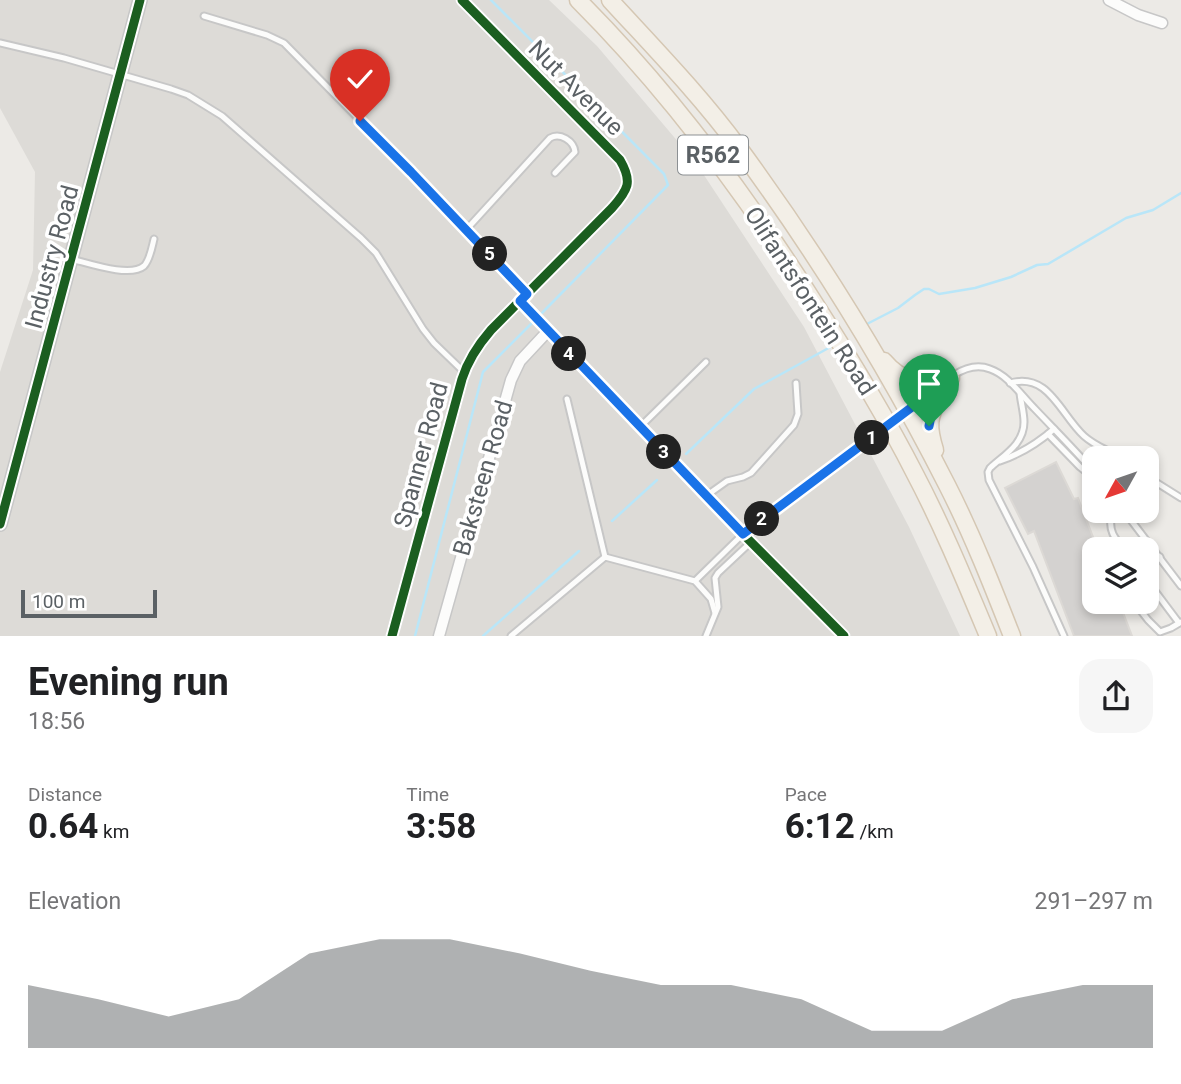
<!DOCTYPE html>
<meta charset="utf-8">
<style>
body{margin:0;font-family:Roboto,sans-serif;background:#f6f6f6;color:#202124;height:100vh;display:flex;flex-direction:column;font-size:26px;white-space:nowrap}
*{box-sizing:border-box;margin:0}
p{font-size:23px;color:#757577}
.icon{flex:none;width:38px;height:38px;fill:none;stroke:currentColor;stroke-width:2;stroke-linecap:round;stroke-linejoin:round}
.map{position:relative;height:636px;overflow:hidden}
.sheet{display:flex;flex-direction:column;background:#fff;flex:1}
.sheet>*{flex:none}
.needle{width:46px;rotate:230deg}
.controls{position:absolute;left:1082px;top:446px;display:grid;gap:14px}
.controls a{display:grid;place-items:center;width:77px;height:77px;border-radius:14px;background:#fff;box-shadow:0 4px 10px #0003;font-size:35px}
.scale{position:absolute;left:21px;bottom:18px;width:136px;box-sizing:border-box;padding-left:7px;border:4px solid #5b6165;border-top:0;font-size:19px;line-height:24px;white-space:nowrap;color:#5b6165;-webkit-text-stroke:5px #fff;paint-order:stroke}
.pin{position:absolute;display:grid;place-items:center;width:60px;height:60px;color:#fff;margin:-72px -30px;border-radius:50% 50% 50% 0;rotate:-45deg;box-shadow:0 0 7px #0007}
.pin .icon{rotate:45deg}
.km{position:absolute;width:35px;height:35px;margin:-18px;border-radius:50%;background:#222;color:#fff;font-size:19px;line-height:35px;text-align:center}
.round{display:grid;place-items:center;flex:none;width:74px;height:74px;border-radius:21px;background:#f6f6f6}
.head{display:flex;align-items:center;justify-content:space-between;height:119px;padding:0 28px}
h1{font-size:38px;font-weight:700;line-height:52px}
.stats{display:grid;grid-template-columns:repeat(3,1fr);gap:10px;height:119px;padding:7px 28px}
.stats div{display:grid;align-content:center}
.stats b{font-size:35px;font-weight:700}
.stats small{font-size:19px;font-weight:400}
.stats p{font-size:19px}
.chart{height:196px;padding:14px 28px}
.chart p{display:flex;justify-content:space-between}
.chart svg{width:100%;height:126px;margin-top:7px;fill:#8e9192;opacity:.7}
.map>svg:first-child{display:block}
.industrial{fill:#dddbd7}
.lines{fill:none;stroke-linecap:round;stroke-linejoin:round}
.stream{stroke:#b9e6f8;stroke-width:2.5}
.building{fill:#d4d2d0;stroke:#dcd9d5;stroke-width:2}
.service-casing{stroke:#c7c7c7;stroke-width:9}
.minor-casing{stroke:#c7c7c7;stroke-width:13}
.tertiary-casing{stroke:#c7c7c7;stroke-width:16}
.primary-casing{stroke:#d5c7b3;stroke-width:19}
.service{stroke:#fcfcfb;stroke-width:5}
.minor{stroke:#fcfcfb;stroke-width:10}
.tertiary{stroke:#fcfcfb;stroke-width:12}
.primary{stroke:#f3efe7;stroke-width:16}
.cycleway-casing{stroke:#fff;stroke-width:13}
.cycleway{stroke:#1b5e20;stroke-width:9}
.route-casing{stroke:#fff;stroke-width:14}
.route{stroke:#1a73e8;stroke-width:9}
.labels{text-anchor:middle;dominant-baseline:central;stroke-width:7;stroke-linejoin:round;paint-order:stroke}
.shield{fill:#fff;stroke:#8c9093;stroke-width:2}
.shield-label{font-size:23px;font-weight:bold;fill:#5b6165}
.street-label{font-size:24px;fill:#5b6165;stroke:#fff}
</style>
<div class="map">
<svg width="1181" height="636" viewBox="0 0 1181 636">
<rect width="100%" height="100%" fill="#eceae6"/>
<path class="industrial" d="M0,0H549L597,46L696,163L804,327L909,527L960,636H0V372L33,270L35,172L0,108Z"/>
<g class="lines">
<g class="stream">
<path d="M491,0L664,174L668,185L539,316"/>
<path d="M863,326L898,308L915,295L924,289H929L939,294L975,288L1011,277L1037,265L1048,264L1126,218L1153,210L1181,193"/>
<path d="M686,454L754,389L834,345"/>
<path d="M612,521L657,480"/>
<path d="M415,636L483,372L534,321"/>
<path d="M483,636L579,551"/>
</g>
</g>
<path class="building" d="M1056,462L1074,499L1078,498L1098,550H1094V602H1119L1132,636H1074L1034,531L1028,534L1005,488Z"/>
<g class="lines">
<g class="service-casing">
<g id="service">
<path d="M204,16L267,35L284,43L411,172L527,294"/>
<path d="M0,43L64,58L171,89L188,95L222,116L361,238L376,253L423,329L434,343L464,372"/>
<path d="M466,230L550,138C560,132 574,141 575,152L555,173"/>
<path d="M71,259C88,263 130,278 144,266C150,260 152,247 154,239"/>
<path d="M954,375C965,368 977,364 990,369C1008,375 1021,395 1034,408C1054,429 1075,450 1094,472"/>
<path d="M1010,383C1049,372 1060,414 1084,436C1095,446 1108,450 1121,458"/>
<path d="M1020,393C1021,403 1024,413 1024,422C1024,444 1004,455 990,468L988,472L989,480L1033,567L1064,636"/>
<path d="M567,399L605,557"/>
<path d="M908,408L937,387"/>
<path d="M640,427L706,362"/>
<path d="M1048,434L1080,467L1094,478"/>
<path d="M1000,461C1020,454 1038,443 1054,429"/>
<path d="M1146,476L1181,498"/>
<path d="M706,496L727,481L743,477L751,473L794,425L798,414L796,383"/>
<path d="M1120,511L1111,520C1109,533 1117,540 1124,550"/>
<path d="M1124,511L1181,586"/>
<path d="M1146,567L1160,557"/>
<path d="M1146,579L1179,623"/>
<path d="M695,581L743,534"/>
<path d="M1134,602L1148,620L1160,632L1171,628L1181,622"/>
<path d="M511,636L605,557L695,581L711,599L715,613"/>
<path d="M706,636L718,607L715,578L718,573L751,542"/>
</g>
</g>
<g class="minor-casing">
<g id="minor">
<path d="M1109,0L1138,15L1162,23"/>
<path d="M520,301L743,534L844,636"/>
<path d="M743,534L888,426L907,410"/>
<path d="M392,636L462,379C468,360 478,345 491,330L612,208C628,190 633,182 620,160L462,0"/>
<path d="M439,636L511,380L520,361L548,331"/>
</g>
</g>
<g class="tertiary-casing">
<path id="tertiary" d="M0,524L140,0"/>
</g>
<g class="primary-casing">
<g id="primary">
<path d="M578,0C668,90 744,192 812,299C848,355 884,413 914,472C942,525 965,581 988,636"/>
<path d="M610,0C654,48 700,95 739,148C817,254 887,367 947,485C972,534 992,585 1012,636"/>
<path d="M884,361C904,385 922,383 951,378"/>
<path d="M935,450C924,415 934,414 944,383"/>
</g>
</g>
<use href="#service" class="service"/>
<use href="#minor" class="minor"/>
<use href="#tertiary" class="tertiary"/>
<use href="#primary" class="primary"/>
<g class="cycleway-casing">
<g id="cycleway">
<path d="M520,301L743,534L844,636"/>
<path d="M0,524L140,0"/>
<path d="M392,636L462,379C468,360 478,345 491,330L612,208C628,190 633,182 620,160L462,0"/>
</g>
</g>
<use href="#cycleway" class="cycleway"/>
</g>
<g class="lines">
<g class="route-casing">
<path id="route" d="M360,121L411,172L527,294L520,301L743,534L944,383L932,411L929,426"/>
</g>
<use href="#route" class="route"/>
</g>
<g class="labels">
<rect class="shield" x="678" y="135.5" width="70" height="39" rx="5"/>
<g class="shield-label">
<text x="713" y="155">R562</text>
</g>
<g class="street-label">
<text transform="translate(576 88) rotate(45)">Nut Avenue</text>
<text transform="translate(52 257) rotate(-75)">Industry Road</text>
<text transform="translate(810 301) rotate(57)">Olifantsfontein Road</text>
<text transform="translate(421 455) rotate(-75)">Spanner Road</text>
<text transform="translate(483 478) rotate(-74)">Baksteen Road</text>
</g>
</g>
</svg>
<div class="controls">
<a><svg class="needle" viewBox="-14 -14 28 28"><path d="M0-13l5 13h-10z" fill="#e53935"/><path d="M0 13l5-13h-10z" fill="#757577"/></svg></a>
<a><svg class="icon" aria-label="layers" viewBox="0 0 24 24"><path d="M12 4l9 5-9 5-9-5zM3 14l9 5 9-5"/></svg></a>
</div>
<div class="scale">100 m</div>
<div class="pin" style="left:929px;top:426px;background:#1e9e55"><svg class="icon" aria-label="arrive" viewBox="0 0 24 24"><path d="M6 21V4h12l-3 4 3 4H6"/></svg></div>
<div class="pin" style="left:360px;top:121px;background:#d93025"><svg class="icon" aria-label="check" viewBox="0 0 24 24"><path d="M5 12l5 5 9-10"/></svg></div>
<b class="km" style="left:872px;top:438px">1</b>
<b class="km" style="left:762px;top:519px">2</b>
<b class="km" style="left:664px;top:452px">3</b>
<b class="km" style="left:569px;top:354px">4</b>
<b class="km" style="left:490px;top:254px">5</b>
</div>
<section class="sheet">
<div class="head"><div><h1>Evening run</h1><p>18:56</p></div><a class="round"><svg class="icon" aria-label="share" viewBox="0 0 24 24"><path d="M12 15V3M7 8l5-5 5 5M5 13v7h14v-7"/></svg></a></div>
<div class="stats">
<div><p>Distance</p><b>0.64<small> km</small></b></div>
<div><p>Time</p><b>3:58</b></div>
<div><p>Pace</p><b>6:12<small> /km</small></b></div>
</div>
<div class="chart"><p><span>Elevation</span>291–297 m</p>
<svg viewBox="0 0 160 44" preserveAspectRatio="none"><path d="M0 44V22L10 27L20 33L30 27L40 11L50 6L60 6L70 11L80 17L90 22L100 22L110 27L120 38L130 38L140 27L150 22L160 22V44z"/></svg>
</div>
</section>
